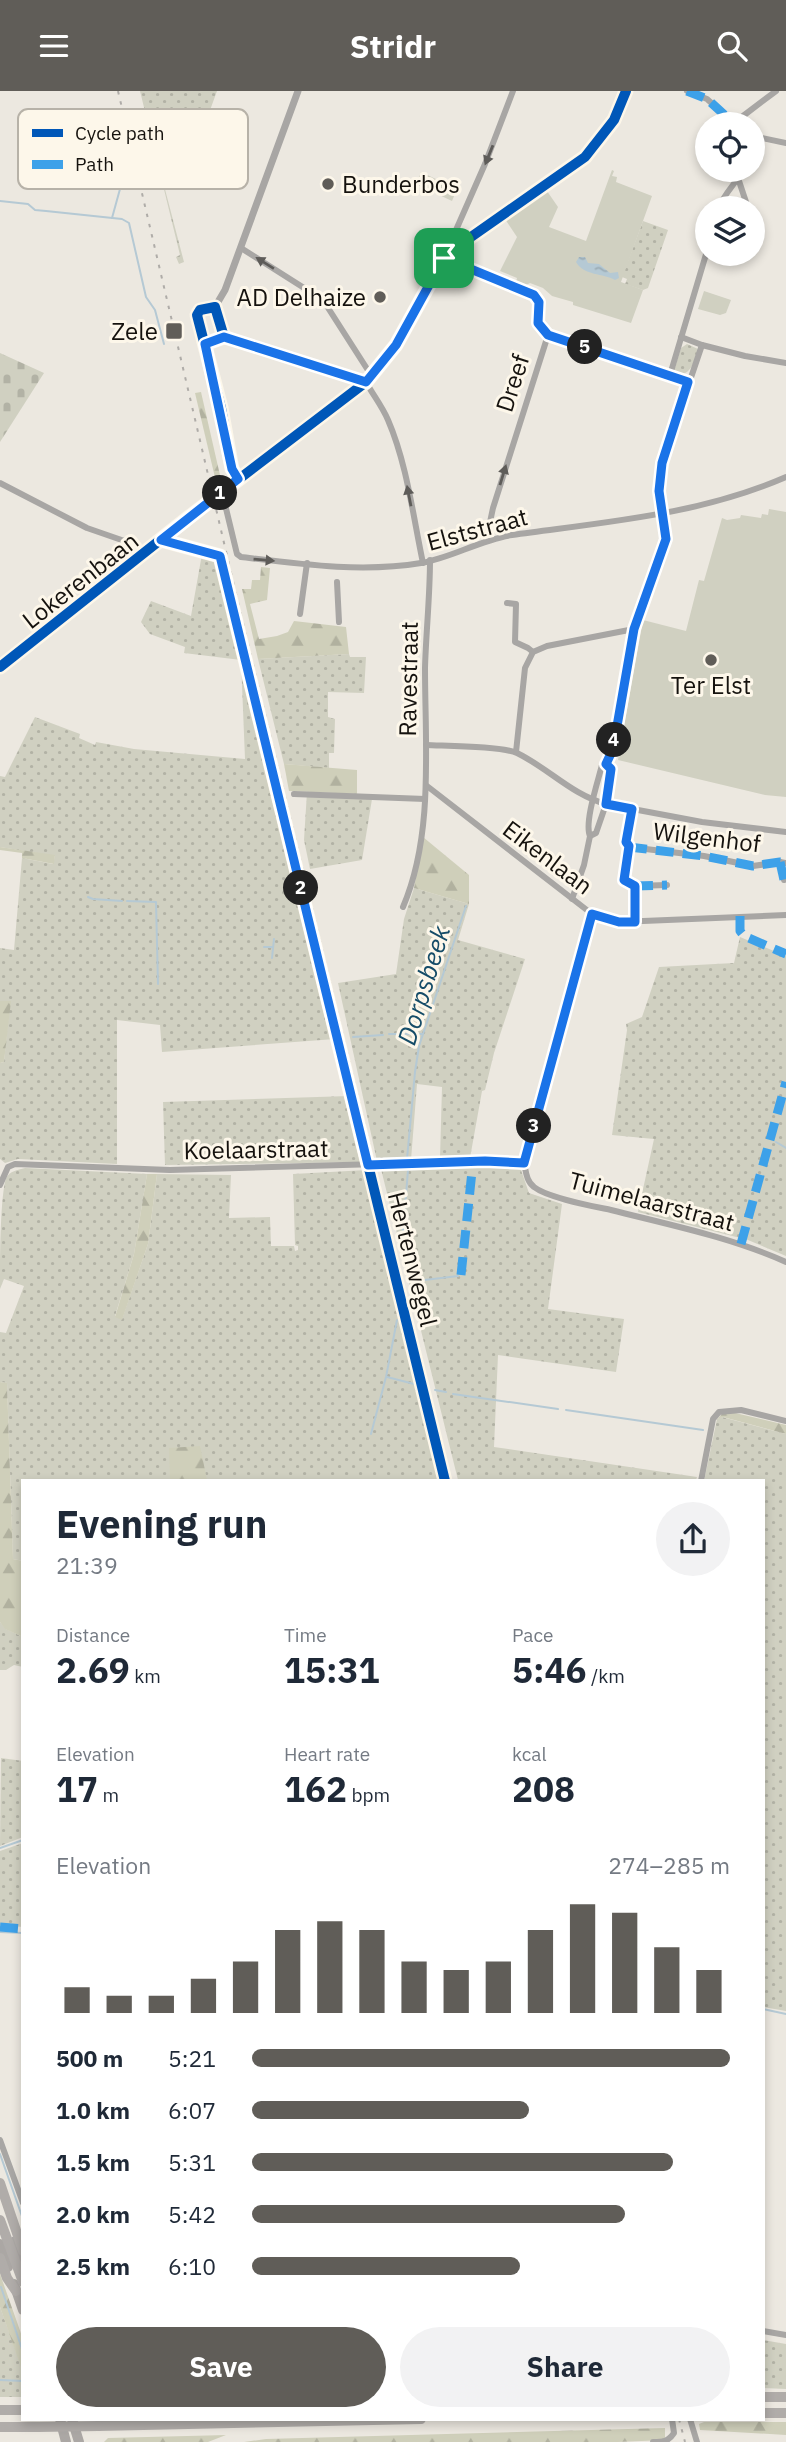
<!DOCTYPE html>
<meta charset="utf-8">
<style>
body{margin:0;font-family:"IBM Plex Sans",sans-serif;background:#f2f2f3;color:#1f2937;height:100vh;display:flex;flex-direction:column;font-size:26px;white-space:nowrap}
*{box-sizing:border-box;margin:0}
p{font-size:23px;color:#747a83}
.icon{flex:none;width:38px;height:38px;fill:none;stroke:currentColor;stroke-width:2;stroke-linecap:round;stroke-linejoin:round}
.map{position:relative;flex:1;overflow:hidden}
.drawer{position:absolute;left:21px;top:1388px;width:744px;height:942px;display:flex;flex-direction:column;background:#fff;border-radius:0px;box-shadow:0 4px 10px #0003}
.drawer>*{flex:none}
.tools{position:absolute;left:695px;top:21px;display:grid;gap:14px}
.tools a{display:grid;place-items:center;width:70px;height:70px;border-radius:50%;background:#fff;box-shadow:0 4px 10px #0003;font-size:35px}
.pin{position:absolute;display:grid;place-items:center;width:60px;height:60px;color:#fff;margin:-30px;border-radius:14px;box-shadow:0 4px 10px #0006}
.km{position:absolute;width:35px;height:35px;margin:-18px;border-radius:50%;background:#222;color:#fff;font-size:19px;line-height:35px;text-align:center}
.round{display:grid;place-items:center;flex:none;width:74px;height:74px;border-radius:37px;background:#f2f2f3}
.head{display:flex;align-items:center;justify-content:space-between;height:119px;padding:0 35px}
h1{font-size:38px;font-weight:700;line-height:52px}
.metrics{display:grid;grid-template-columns:repeat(3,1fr);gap:10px;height:119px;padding:7px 35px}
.metrics div{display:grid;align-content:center}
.metrics b{font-size:35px;font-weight:700}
.metrics small{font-size:19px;font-weight:400}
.metrics p{font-size:19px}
.chart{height:196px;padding:14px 35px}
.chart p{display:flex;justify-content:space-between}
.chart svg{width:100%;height:126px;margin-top:7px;stroke:#605d58;stroke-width:6}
.cta{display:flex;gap:14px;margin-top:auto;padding:14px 35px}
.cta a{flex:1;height:80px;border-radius:42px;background:#605d58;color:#fff;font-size:28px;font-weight:700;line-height:80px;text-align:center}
.cta a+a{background:#f2f2f3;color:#1f2937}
ul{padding:0 35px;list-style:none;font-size:23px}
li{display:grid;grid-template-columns:112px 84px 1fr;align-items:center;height:52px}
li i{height:18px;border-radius:9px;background:#605d58}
header{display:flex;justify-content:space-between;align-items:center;height:91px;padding:0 35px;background:#605d58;color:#fff;font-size:32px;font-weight:700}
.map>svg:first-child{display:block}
.grass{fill:url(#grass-dots)}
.forest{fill:url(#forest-firs)}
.cemetery{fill:url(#cemetery-stones)}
.green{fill:#d0d0c1}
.water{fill:url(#water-ripples)}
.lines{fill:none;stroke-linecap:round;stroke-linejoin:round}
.stream{stroke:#b5c9d4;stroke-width:2}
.minor{stroke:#a8a6a4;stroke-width:6}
.tertiary{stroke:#a8a6a4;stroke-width:7}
.primary{stroke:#aba7a4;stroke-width:10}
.motorway{stroke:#b0aca9;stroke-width:10}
.rail{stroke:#afaca8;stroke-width:2;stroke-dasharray:3.5 7;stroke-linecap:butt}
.motorway-bridge{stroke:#b0aca9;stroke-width:10}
.quiet{stroke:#3da1e9;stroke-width:9;stroke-dasharray:18 9;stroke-linecap:butt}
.cycleway-casing{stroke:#fdf7ea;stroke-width:15}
.cycleway{stroke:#0057b8;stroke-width:10}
.oneway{fill:#5e5c59}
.route-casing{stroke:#fff;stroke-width:14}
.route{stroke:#1a73e8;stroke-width:9}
.poi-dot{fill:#605d58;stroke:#fdf7ea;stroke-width:2.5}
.labels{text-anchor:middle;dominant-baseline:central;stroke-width:6;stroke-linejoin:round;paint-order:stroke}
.poi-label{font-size:24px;fill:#15120e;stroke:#fdf7ea;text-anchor:end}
.street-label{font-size:24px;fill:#15120e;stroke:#fdf7ea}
.water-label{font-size:26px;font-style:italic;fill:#154c68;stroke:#fdf7ea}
.key{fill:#fdf7ea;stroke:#b7b2a8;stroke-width:2}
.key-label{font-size:19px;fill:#15120e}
</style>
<header><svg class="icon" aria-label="menu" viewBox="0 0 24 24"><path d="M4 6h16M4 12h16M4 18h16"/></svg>Stridr<svg class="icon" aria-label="search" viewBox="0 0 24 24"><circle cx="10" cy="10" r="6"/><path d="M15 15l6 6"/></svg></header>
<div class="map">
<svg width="786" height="2351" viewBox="0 0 786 2351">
<defs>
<pattern id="grass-dots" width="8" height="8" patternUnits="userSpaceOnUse" patternTransform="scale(1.75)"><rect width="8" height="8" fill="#d0d0c1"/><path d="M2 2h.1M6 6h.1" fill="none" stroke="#b2b2a5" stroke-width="1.8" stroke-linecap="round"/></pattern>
<pattern id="forest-firs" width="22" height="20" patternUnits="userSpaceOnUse" patternTransform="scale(1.75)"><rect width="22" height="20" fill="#cfcfba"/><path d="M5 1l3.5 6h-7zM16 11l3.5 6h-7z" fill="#b1b19f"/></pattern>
<pattern id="cemetery-stones" width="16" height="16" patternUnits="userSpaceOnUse" patternTransform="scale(1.75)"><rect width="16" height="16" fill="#d0d0c1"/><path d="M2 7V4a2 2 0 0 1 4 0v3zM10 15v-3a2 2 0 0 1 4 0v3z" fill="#b2b2a5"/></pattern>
<pattern id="water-ripples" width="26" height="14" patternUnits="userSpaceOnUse" patternTransform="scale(1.75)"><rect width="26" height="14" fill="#b5c9d4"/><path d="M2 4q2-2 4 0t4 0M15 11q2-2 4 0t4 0" fill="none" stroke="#9bacb5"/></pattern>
</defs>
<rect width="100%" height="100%" fill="#ece8e0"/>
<g class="grass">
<path d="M140,0H217L209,22L149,37L184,171L179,173L176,166L180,164Z"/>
<path d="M421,81L457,98L452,110L416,93Z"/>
<path d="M643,130L668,139L648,197L643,199L625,193L627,188L622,186Z"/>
<path d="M687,253L698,258C694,269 693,282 679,284L674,280L681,257Z"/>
<path d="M202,463L219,466L335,948L162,961L160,934L117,929V1073L18,1068L5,1072L0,1068V972L4,971L10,910H0V857L14,859L22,767L53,773L55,765L0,756V685L5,686L35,626L80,643L79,647L95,654L96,651L134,658L245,668L241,569L184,562L185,556L150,543L141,531L151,510L191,525Z"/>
<path d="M349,563L350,566H366L364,602L328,601V626L335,628L334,662H329V677L284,673L258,568Z"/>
<path d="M307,701L372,708L362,769L310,778L304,749Z"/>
<path d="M414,797L469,813L458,849L525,868L494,962L485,999L482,1000L470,1067H440L442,996L417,993L411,1069L377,1070L338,892L396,883L404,828Z"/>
<path d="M740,846L786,865V1165L748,1149L638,1121L654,1048L612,1044L627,939L626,933L642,926L659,876L734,872Z"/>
<path d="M349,1005L366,1071L165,1074L163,1011Z"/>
<path d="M513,1074L521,1079L529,1102L562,1113L548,1218L624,1228L616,1281L498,1264L494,1356L697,1386L696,1389H458L381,1078Z"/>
<path d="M25,1077L147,1083L134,1163L115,1225L122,1228L148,1153L157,1083L231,1084L229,1127L270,1126L271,1155H294L295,1160L298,1159V1155L295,1154L293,1083L367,1079L442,1389L23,1390V1470L13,1468L7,1292L0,1291V1241L6,1242L24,1195L4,1188L0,1198C0,1172 0,1107 6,1087C10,1080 17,1079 25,1077Z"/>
<path d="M722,1326L786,1343V1920L763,1916V1390H704L717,1328Z"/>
<path d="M0,1531L6,1538L23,1546V1576L14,1574L6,1579H0Z"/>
<path d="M1,1667L23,1670V1746L0,1755Z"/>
<path d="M23,1752V1836L0,1834V1760Z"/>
<path d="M0,2216L23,2279V2306H0Z"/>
<path d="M763,2249L786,2253V2298L763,2297Z"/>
</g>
<g class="forest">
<path d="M201,301L222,393L217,395L195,302Z"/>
<path d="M261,476L270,477L267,509L250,513L259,548L277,545L288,541L294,530L346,536L349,563L258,568L242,498H251L252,489H260Z"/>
<path d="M284,673L357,679V703L289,700Z"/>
<path d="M423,746L469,784V813L414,797Z"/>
<path d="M0,756L55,764L54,773L22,767V762L0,759Z"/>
<path d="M0,910H11L4,971L0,972Z"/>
<path d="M147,1083H157L148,1153L122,1229L115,1226L134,1163Z"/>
<path d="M0,1291L7,1292L13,1468L23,1470V1546L5,1538L0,1531Z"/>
<path d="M731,1321L786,1334V1343L723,1326L717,1328L723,1322Z"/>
<path d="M200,1355L207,1389H170L169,1357Z"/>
<path d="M0,2183L23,2248L22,2279L0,2216Z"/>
<path d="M704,2331H786V2344L700,2339L699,2333Z"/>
<path d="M665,2337V2349L618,2351H244L266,2348Z"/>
<path d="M226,2344L208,2351H104L108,2347Z"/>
</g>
<path class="cemetery" d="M0,262L44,282L0,351Z"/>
<g class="green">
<path d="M612,79L614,80L612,85L617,86L616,91L652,105L621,191L643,199L631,232L573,214V211L552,205L543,197L530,192L526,194L516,191L517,187L500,180L517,146L505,128L547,100L558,116L549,136L586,150Z"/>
<path d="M704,200L731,209L726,222L720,224L698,218Z"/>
<path d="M769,418L786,421V706L765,704L618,669L643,529L686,540L699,489L704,490L722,427L727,429L740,427L741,424L761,427L762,423L768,424Z"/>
</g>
<path class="water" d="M579,166H585L588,172L599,173L610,182L618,181L619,187L615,189C603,182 584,185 576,171Z"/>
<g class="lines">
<g class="stream">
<path d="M0,110L28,113L35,119L46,120L122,128L129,132L146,206L155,219L164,253"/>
<path d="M112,127L120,98L118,95"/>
<path d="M88,806L93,808L122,810"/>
<path d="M127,810L156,811L158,893"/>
<path d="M264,856H273"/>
<path d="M272,867L274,848"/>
<path d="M389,943H423"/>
<path d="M353,946L383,944"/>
<path d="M776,1051L786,1057"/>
<path d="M407,1068L415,981L419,955L466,815"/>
<path d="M402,1154L408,1079"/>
<path d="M408,1191L458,1185"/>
<path d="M387,1286L418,1294"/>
<path d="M435,1299L446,1301"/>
<path d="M453,1303L558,1318"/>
<path d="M566,1319L703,1339"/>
<path d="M371,1343L386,1286L397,1229"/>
<path d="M0,1757L23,1749"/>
<path d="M0,1841L23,1842"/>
<path d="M763,1918L786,1923"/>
<path d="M0,2063L23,2128"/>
<path d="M1,2196L23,2261"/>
<path d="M0,2289L23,2290"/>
</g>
<g class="minor">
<path d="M687,0L707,8L728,27L740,31"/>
<path d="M740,31L743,25L776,0"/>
<path d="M752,45L786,52"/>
<path d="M738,87L748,117"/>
<path d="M719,117C725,100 736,94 742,79"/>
<path d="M461,152L456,139L485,73L513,0"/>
<path d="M241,157L323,209L371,284"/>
<path d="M444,167L534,204L539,211L538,232L548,244L670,284"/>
<path d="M702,254L745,265L786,272"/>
<path d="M688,291L670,284L707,160"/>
<path d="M0,392L87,437L136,454L145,462"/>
<path d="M222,401L237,463L241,466C299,473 362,482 421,472C451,467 480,449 512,444C605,431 699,424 786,386"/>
<path d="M161,449L218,463L221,467"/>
<path d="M486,450L493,417L548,244"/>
<path d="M423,472C413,425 407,373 388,329C382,315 373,304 366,291L396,254L444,167L451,160L585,66L614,29L626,0"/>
<path d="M337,491L339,531"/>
<path d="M507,512L516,513L515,551L528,557L533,561"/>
<path d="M300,523L307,472"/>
<path d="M426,654C445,655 502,655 517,662C548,677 572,704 606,713L702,731L786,741"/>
<path d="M516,661L525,577L533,561L547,555L634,538"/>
<path d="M427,695L592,823L619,831L786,824"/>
<path d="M294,703L425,708"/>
<path d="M632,718L626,751L629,756L624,789L635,795V831"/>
<path d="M590,745L596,742L606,713L611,678L606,673"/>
<path d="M629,756L704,765L753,775L780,771L786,772"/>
<path d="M780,771L784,789"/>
<path d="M635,795L667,794"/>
<path d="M572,808L584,774L590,745C584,732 598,690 602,674L606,673L613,658L634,538L665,448L659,400L662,372L702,254L681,246"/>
<path d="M403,816C434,744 425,654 425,577C426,541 430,505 430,469"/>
<path d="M592,823L524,1072C526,1080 526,1090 534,1096C548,1107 592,1115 611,1119C670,1134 730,1146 786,1171"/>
<path d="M0,1094L8,1076L15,1073L170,1079L485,1070L524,1072"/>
<path d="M701,1390L713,1328L719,1321L741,1319L786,1330"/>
<path d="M0,2049L23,2112"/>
<path d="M763,2240L786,2244"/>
<path d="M690,2328L697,2351"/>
<path d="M653,2351C663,2351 668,2351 674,2342L672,2328"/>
</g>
<g class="tertiary">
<path d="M215,216L225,199L298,0"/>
<path d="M215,216L200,219L197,224L221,317L232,378L238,388"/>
<path d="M215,216L224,246"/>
<path d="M224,246L366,291"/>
<path d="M205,253L224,246"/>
<path d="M0,576L188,427L366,291"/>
</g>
<g class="primary">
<path d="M15,2150L23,2176"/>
<path d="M0,2153L8,2176"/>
<path d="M14,2193L23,2219"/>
<path d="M60,2328L66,2351"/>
<path d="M72,2328L79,2351"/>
</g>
<g class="motorway">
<path d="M0,2092L23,2160"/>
<path d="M0,2129L23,2191"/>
<path d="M0,2167L7,2187L16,2200"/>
<path d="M763,2306H786"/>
<path d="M0,2319H23"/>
<path d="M763,2322H786"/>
<path d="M98,2335L421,2328"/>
<path d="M0,2336H38"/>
</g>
<g class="rail">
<path d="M118,0L236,503L451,1390"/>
<path d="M679,2328L685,2351"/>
</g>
<path class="motorway-bridge" d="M38,2336L98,2335"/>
<g class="quiet">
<path d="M687,0L707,8L728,27L740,31"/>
<path d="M632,718L626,751L629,756L624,789L635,795V831"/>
<path d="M629,756L704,765L753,775L780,771L786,772"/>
<path d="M780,771L784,789"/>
<path d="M635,795L667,794"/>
<path d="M740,825V840L744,845L786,863"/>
<path d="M741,1153L786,991"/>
<path d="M461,1184L473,1071"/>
<path d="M0,1836L23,1838"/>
</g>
<g class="cycleway-casing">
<g id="cycleway">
<path d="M205,253L224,246L215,216L200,219L197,224L221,317L232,378L238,388"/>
<path d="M161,449L220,465L445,1390"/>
<path d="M0,576L188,427L366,291L396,254L444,167L451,160L585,66L614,29L626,0"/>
</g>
</g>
<use href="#cycleway" class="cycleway"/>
</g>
<defs><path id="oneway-solid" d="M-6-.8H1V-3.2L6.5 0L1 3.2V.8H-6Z" transform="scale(1.75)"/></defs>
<g class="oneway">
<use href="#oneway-solid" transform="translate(489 64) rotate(112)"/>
<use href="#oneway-solid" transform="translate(265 172) rotate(-148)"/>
<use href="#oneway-solid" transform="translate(503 384) rotate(-73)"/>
<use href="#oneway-solid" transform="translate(409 405) rotate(-101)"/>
<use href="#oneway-solid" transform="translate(264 469) rotate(5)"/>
</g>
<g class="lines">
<g class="route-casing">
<path id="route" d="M444,167L534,204L539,211L538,232L548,244L688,291L662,372L659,400L666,448L634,538L613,658L606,673L611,678L606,713L632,718L626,751L629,755L624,789L635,795V831H619L592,823L524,1072L485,1070L368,1074L220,465L161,449L238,388L232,378L205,253L224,246L366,291L396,254Z"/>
</g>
<use href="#route" class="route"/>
</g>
<g class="poi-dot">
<circle cx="328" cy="93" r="7"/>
<circle cx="380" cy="206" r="7"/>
<rect x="165" y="231" width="18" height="18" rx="3.5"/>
<circle cx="711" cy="569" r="7"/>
</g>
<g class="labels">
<g class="poi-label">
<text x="342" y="93" text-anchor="start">Bunderbos</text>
<text x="366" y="206">AD Delhaize</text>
<text x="158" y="240">Zele</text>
<text x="711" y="594" text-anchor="middle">Ter Elst</text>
</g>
<g class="street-label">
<text transform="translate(512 292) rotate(-72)">Dreef</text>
<text transform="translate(477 438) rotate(-15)">Elststraat</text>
<text transform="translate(80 489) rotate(-38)">Lokerenbaan</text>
<text transform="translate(408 588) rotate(-89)">Ravestraat</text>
<text transform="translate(707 746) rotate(7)">Wilgenhof</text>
<text transform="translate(548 766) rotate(37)">Eikenlaan</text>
<text transform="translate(256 1058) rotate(-1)">Koelaarstraat</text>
<text transform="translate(652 1110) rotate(15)">Tuimelaarstraat</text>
<text transform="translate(413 1168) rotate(76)">Hertenwegel</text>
</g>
<g class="water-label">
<text transform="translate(423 894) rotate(-73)">Dorpsbeek</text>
</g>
</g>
<rect x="18" y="18" width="230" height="80" rx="10" class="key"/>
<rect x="32" y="38" width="31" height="8" fill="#0057b8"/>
<rect x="32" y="69" width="31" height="9" fill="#3da1e9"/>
<g class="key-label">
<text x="75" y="49">Cycle path</text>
<text x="75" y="80">Path</text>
</g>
</svg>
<div class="tools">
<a><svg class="icon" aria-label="locate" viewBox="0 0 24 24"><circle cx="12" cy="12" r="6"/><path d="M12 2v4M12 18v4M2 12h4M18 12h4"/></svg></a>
<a><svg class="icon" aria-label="layers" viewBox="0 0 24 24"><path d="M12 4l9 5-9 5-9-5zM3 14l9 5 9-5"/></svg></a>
</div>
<div class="pin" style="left:444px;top:167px;background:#1e9e55"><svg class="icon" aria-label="arrive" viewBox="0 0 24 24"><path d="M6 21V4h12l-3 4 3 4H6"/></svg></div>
<b class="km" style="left:220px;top:402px">1</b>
<b class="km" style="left:301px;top:797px">2</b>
<b class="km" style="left:534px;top:1035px">3</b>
<b class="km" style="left:614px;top:649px">4</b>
<b class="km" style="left:585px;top:256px">5</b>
<section class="drawer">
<div class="head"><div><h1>Evening run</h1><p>21:39</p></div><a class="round"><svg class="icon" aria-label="share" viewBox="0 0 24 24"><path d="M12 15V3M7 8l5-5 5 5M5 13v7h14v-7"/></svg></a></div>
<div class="metrics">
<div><p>Distance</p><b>2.69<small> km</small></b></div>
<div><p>Time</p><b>15:31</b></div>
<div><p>Pace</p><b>5:46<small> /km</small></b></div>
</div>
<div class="metrics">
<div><p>Elevation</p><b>17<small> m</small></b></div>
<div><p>Heart rate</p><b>162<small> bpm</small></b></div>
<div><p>kcal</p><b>208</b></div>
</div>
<div class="chart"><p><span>Elevation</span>274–285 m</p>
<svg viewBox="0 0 160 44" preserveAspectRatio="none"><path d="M5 44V35M15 44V38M25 44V38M35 44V32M45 44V26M55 44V15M65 44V12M75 44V15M85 44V26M95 44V29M105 44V26M115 44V15M125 44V6M135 44V9M145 44V21M155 44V29"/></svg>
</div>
<ul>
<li><b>500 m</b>5:21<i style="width:100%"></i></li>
<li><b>1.0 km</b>6:07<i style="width:58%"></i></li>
<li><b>1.5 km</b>5:31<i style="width:88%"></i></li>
<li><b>2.0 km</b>5:42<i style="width:78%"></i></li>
<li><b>2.5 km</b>6:10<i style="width:56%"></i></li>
</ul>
<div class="cta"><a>Save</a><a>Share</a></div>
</section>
</div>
